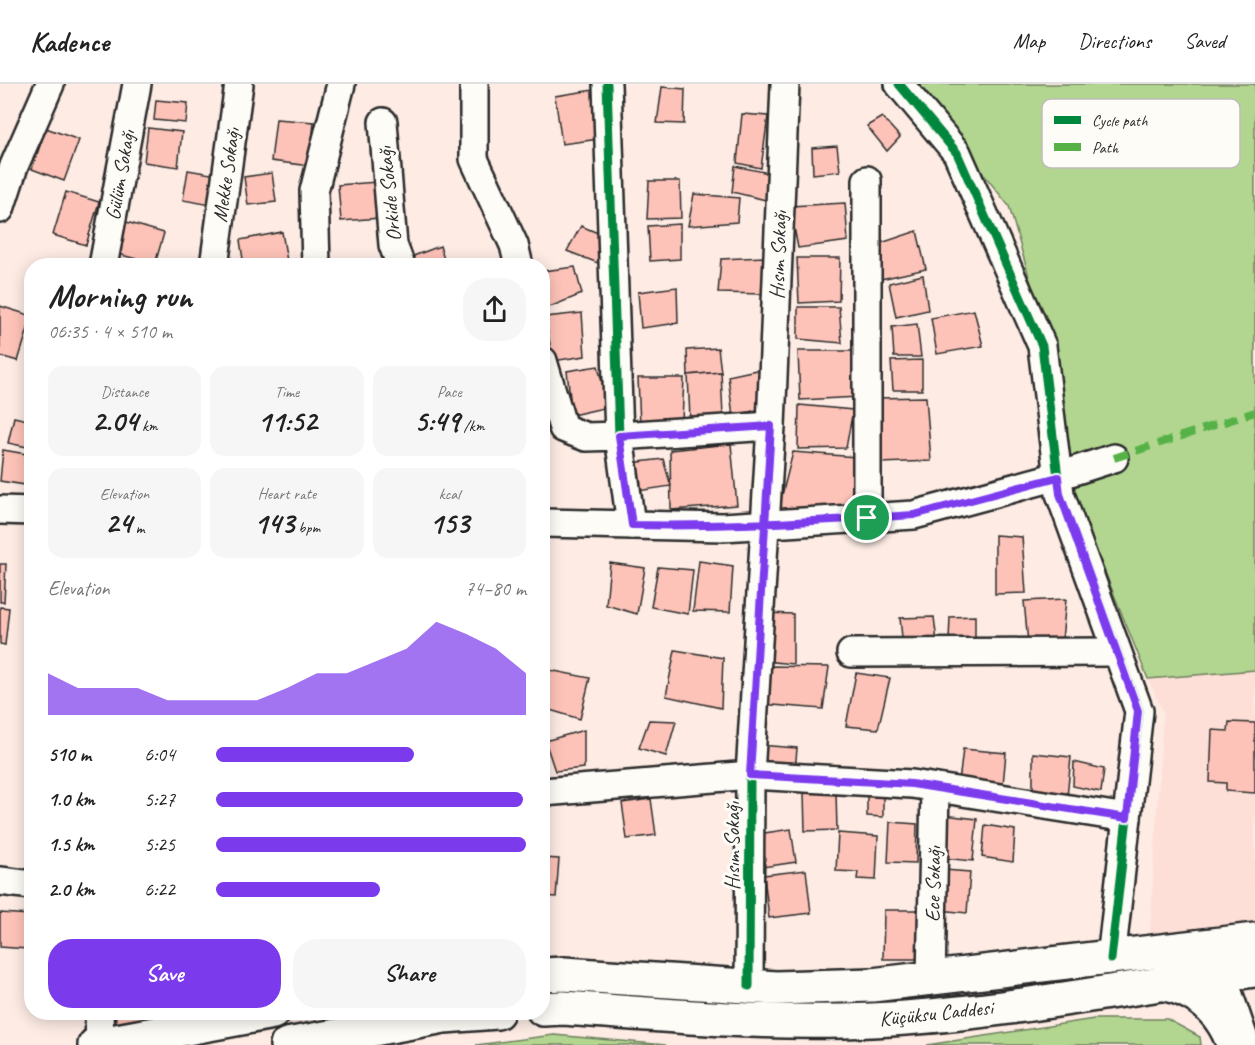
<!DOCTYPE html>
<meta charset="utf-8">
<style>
body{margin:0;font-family:Caveat,sans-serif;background:#f6f6f6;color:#222;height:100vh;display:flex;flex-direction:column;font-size:22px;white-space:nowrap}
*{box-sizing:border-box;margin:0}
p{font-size:20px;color:#767676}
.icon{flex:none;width:33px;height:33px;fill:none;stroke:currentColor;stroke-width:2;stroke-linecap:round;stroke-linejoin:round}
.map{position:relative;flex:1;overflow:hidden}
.sheet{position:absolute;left:24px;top:174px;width:526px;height:762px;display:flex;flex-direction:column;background:#fff;border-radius:24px;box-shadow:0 3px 15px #0003}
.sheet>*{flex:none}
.pin{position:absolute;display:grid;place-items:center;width:51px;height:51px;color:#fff;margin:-26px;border:3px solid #fff;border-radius:50%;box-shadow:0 2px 6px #0007}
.round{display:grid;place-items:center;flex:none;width:63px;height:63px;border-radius:24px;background:#f6f6f6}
.summary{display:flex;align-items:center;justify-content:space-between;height:102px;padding:0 24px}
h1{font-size:33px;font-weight:700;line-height:45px}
.metrics{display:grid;grid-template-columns:repeat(3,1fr);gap:9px;height:102px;padding:6px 24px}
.metrics div{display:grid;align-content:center;border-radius:15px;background:#f6f6f6;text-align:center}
.metrics b{font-size:30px;font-weight:700}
.metrics small{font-size:16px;font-weight:400}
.metrics p{font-size:16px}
.chart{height:168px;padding:12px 24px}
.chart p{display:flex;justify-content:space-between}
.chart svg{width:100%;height:108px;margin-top:6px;fill:#7c3aed;opacity:.7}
.button{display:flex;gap:12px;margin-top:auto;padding:12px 24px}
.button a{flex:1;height:69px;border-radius:24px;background:#7c3aed;color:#fff;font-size:24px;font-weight:700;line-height:69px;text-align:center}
.button a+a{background:#f6f6f6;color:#222}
ul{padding:0 24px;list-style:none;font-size:20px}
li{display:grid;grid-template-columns:96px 72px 1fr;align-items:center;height:45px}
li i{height:15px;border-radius:8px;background:#7c3aed}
header{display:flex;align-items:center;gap:36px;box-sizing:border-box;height:84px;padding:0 30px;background:#fff;border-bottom:2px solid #e0e0e0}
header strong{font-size:28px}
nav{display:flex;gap:33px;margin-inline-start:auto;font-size:21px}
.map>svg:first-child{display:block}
.built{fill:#fddfd7}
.green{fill:#b2d690;stroke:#6e805e;stroke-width:1.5}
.building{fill:#fec3b8;stroke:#2b2b2b;stroke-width:1.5}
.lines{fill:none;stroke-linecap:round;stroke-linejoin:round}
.street-casing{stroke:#2b2b2b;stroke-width:32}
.secondary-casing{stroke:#2b2b2b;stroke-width:38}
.primary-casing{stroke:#2b2b2b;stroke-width:38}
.street{stroke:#fdfcf7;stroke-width:27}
.secondary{stroke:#fdfcf7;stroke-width:33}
.primary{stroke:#fdfcf7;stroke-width:33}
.quiet{stroke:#56b246;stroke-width:8;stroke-dasharray:15 8;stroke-linecap:butt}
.cycleway-casing{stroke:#fdfcf7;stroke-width:13}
.cycleway{stroke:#00873e;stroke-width:9}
.route-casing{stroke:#fff;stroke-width:12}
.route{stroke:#7c3aed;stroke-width:8}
.labels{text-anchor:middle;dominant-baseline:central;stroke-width:6;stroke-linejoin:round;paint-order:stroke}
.street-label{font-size:21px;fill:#2b2b2b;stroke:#fdfcf7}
.key{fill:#fdfcf7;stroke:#bebdba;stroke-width:1.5}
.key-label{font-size:16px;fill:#2b2b2b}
</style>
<header>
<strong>Kadence</strong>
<nav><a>Map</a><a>Directions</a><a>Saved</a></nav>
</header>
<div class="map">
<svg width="1255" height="961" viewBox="0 0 1255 961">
<rect width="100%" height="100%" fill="#fdebe4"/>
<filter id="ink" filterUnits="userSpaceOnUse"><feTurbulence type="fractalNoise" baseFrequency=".0167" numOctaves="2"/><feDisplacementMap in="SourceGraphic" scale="12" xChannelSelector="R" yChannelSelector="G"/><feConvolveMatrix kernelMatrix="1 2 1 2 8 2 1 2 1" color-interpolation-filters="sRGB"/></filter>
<g filter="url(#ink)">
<path class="built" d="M1255,586V844L1149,862L1163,628L1148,595Z"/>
<g class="green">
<path d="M912,0H1255V586L1148,595L1074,411L1053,277L1009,122Z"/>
<path d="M1094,935H1167L1200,953L1201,961H927Z"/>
<path d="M554,951L666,961H476Z"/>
</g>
<g class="building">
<path d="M662,3L685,5L684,40L657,39Z"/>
<path d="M593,6L599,55L562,60L555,12Z"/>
<path d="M156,16L188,19L186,39L154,36Z"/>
<path d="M742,30L768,32L761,84L737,79Z"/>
<path d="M882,33L900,53L887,67L867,42Z"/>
<path d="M276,35L314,38L310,82L271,77Z"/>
<path d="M46,44L79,56L64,97L32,85Z"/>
<path d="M148,44L182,48L178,83L144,78Z"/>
<path d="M837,62L840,87L813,90L812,64Z"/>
<path d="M735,82L769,89L766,116L732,108Z"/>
<path d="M188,86L217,91L211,121L183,116Z"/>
<path d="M272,89L276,118L248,121L244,93Z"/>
<path d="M649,97H680L681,134L647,135Z"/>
<path d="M377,98L380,134L341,137L338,101Z"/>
<path d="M66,108L99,118L86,161L53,151Z"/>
<path d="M694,110L739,114L737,138L688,142Z"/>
<path d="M845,119L848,157L798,164L790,122Z"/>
<path d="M123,137L164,149L155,180L114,169Z"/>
<path d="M680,140V175L650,177L648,142Z"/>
<path d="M581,142L605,152L598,179L567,167Z"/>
<path d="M917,147L926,185L881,195L878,160Z"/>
<path d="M282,148L287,177L244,182L240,156Z"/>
<path d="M440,162L446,182H411L408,174Z"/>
<path d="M764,173V210L718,209L721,175Z"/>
<path d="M797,174H840L839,217L799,219Z"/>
<path d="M575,183L582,210L547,224L543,187Z"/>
<path d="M923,191L928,226L896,233L889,199Z"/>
<path d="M677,203L678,239L641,244L638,208Z"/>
<path d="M0,222L32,232L18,277L0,272Z"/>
<path d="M798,223H839L842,259L798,255Z"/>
<path d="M974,226L983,262L937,270L931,234Z"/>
<path d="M582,229L585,272L553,277L545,233Z"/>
<path d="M917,240L921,273H894L892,243Z"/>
<path d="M718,264L721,288L688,291L687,266Z"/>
<path d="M798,267H857L859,313L800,316Z"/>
<path d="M922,276V306H893L891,277Z"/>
<path d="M598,282L608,323L572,331L567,287Z"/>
<path d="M761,285L768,323L733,332L728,292Z"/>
<path d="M721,288L723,333L690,335L688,291Z"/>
<path d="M638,294H684L682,337L640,341Z"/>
<path d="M926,313L931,377L880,379L878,314Z"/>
<path d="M799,321L853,326L846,364L798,365Z"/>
<path d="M14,333L32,337V364L8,359Z"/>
<path d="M731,360L737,421L671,426L670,366Z"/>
<path d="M3,366L32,371V402L0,397Z"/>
<path d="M793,368L856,373L853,423L778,427Z"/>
<path d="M663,375L671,402L638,407L631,379Z"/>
<path d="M995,451L1022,453L1026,509L995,510Z"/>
<path d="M699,477L733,482L730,528L693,527Z"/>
<path d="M610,479L645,484L637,530L606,521Z"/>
<path d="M0,480H6L4,518H0Z"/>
<path d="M658,483L693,486L688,530L651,523Z"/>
<path d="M1066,515L1062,556L1028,559L1024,517Z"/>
<path d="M0,523L9,524L5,561L0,560Z"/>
<path d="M765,529L793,530V580L764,577Z"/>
<path d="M975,532V558L949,557L950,533Z"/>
<path d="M934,533L937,558L903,563L900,534Z"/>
<path d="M675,566L723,574L721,624L666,612Z"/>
<path d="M767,582L829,583L823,625L760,620Z"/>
<path d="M544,585L590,594L580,635L543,624Z"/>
<path d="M856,589L890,594L878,645L846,642Z"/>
<path d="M649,636L676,637L666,672L639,664Z"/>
<path d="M1229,638L1255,639V709L1226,707V699L1210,698L1212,646L1228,647Z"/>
<path d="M584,646V684L555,687L545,657Z"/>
<path d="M758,661L797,664L795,688L757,683Z"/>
<path d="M963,665L1006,669L1002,711L958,707Z"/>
<path d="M1033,669L1071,673L1067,713L1033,707Z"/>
<path d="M1074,678L1104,685L1101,708L1073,702Z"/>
<path d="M836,708L837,746L805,747L804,709Z"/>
<path d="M867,708L883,709V733L867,732Z"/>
<path d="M651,715L656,751L627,755L622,719Z"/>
<path d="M944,731L977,735L973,777L943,774Z"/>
<path d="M890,738L917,740L916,779L888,778Z"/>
<path d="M985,741L1015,746L1013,778L982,773Z"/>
<path d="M791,745L796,778L763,783L758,750Z"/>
<path d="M838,749L878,752L876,796L857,795L858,788L836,787Z"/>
<path d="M543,774L559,775L556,813L543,812Z"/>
<path d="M806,786L811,829L769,834L764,791Z"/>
<path d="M944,786L970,788L967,829L940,826Z"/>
<path d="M884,826H921L920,875H883Z"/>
<path d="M0,829L31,831L28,865L0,863Z"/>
<path d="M115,928H144L145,939L117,943Z"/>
</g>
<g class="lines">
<g class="street-casing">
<g id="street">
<path d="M474,0V75L514,161L519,182"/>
<path d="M607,0L619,352L771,342L750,691L749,902"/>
<path d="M899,0L957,69L1042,262L1060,410L1139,627L1111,875"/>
<path d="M383,38L393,161L401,182"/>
<path d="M867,96V434"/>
<path d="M0,125L14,82L50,0"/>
<path d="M103,182L137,0"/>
<path d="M214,182L239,0"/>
<path d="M316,182L314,107L341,0"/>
<path d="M543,277L563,344L586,353L619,352L631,441"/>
<path d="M771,342L785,0"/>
<path d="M0,426L32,427"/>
<path d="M543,439L723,443L914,431L1058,392L1114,374"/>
<path d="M851,569L1117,568"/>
<path d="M543,708L750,691L912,700L1127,734"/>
<path d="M0,797L32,801"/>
<path d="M931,895L935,704"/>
<path d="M99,928L100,960"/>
</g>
</g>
<g class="secondary-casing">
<g id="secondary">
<path d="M1216,863L1219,891L1243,961"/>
<path d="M1161,899C1194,905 1218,923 1231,954"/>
</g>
</g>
<g class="primary-casing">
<g id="primary">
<path d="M543,891L564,890L776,904L872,901L1255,856"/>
<path d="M543,925L563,924C666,931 768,941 872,936C1000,930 1128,903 1255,886"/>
<path d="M95,961L273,928"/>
<path d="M287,961L444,932L497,928"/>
</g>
</g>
<use href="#street" class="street"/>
<use href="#secondary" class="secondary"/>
<use href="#primary" class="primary"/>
<path class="quiet" d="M1114,374L1255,328"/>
<g class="cycleway-casing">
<g id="cycleway">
<path d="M607,0L619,352L771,342L750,691L749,902"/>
<path d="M899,0L957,69L1042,262L1060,410L1139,627L1111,875"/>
</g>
</g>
<use href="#cycleway" class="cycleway"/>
</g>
</g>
<g class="lines" filter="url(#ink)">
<g class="route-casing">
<path id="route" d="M867,434C788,439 711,443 632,441L619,352L771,342L750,691L912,700L1127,734L1138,627L1060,410L1058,393L914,431L867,434"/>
</g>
<use href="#route" class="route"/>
</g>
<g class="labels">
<g class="street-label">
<text transform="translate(120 91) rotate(-80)">Gülüm Sokağı</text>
<text transform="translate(226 91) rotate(-82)">Mekke Sokağı</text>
<text transform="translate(389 110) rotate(-96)">Orkide Sokağı</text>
<text transform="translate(778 171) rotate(-88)">Hısım Sokağı</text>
<text transform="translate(732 762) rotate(-90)">Hısım Sokağı</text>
<text transform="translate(933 800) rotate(-89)">Ece Sokağı</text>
<text transform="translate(936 929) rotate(-6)">Küçüksu Caddesi</text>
</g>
</g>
<rect x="1042" y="15" width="198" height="69" rx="9" class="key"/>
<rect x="1054" y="32" width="27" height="8" fill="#00873e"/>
<rect x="1054" y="59" width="27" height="8" fill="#56b246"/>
<g class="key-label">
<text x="1092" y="42">Cycle path</text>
<text x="1092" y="69">Path</text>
</g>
</svg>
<div class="pin" style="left:867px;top:434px;background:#1e9e55"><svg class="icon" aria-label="arrive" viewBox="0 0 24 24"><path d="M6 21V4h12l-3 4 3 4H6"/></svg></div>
<section class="sheet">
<div class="summary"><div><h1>Morning run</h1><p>06:35 · 4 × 510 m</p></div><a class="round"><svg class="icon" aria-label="share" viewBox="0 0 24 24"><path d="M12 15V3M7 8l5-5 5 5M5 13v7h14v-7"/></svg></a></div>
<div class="metrics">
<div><p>Distance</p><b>2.04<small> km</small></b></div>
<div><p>Time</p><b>11:52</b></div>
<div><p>Pace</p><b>5:49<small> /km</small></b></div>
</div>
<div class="metrics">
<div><p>Elevation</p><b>24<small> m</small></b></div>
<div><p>Heart rate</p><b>143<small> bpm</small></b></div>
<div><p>kcal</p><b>153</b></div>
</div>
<div class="chart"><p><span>Elevation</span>74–80 m</p>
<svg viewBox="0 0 160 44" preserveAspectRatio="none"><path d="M0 44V27L10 33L20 33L30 33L40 38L50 38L60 38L70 38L80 33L90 27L100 27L110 22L120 17L130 6L140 11L150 17L160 27V44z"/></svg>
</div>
<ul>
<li><b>510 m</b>6:04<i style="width:64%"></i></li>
<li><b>1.0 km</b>5:27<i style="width:99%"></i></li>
<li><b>1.5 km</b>5:25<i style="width:100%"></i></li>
<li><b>2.0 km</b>6:22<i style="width:53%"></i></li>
</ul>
<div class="button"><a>Save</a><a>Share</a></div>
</section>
</div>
